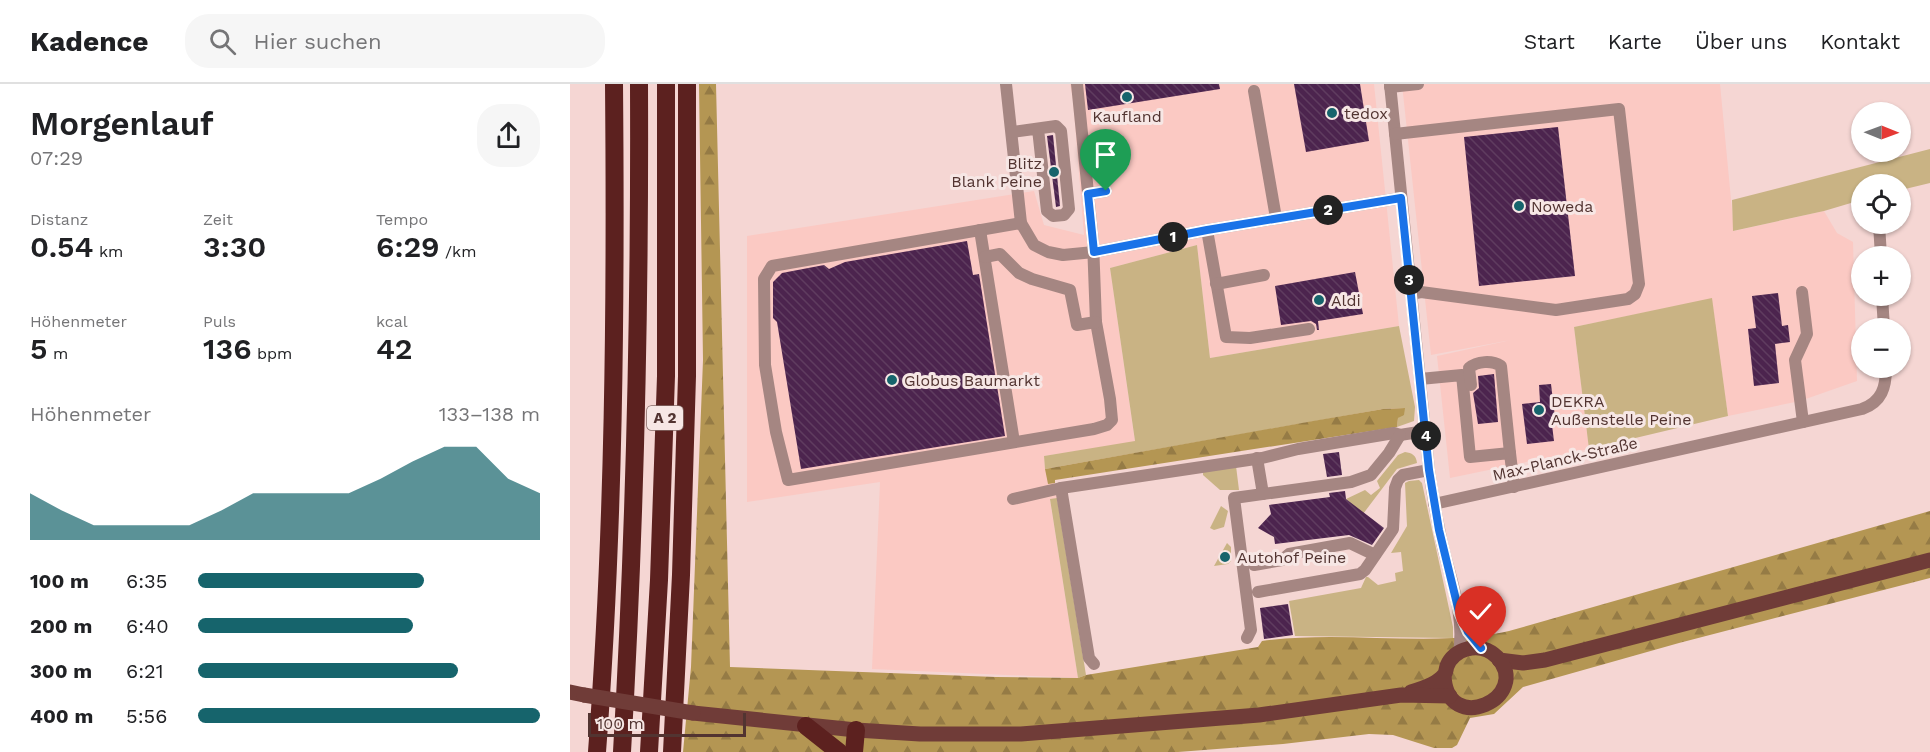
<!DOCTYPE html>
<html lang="de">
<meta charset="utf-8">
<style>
body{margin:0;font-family:"Work Sans",sans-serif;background:#f6f6f6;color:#202124;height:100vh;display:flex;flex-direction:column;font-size:22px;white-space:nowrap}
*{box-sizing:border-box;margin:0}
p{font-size:20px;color:#757577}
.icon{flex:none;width:33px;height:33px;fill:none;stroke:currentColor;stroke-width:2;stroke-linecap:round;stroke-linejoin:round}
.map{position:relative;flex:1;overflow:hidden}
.details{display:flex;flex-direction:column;background:#fff;width:570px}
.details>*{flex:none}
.needle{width:39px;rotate:91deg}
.controls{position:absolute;left:1281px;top:18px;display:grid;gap:12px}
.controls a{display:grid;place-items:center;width:60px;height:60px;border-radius:50%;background:#fff;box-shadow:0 2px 4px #0004;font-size:30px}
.scale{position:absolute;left:18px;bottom:15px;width:158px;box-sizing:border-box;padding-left:6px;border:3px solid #523431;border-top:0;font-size:16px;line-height:21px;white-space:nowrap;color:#523431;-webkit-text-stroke:4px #f7e7e5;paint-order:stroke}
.pin{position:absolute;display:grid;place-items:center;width:51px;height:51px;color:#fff;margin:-62px -26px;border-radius:50% 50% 50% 0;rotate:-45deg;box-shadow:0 0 6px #0007}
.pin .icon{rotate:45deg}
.km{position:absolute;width:30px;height:30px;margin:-15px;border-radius:50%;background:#222;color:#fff;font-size:16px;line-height:30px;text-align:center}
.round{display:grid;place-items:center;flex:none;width:63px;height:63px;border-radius:24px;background:#f6f6f6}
.overview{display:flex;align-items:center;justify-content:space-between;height:102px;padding:0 30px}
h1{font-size:33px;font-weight:600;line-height:45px}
.figures{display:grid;grid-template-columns:repeat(3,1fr);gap:9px;height:102px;padding:6px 30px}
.figures div{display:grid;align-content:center}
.figures b{font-size:30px;font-weight:600}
.figures small{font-size:16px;font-weight:400}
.figures p{font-size:16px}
.chart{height:168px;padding:12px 30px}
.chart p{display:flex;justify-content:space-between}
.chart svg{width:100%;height:108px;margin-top:6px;fill:#16646c;opacity:.7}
ul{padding:0 30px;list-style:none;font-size:20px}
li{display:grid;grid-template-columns:96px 72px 1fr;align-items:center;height:45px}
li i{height:15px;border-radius:8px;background:#16646c}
header{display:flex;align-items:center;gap:36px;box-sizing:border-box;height:84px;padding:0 30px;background:#fff;border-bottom:2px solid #e0e0e0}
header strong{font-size:28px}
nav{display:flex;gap:33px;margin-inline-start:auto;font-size:21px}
.search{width:420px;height:54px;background:#f6f6f6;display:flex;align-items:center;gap:15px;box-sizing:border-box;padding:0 21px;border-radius:24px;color:#757577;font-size:22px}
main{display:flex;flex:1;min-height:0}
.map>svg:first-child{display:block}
.built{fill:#fbc9c3}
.green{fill:#c9b384}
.forest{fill:url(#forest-firs)}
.building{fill:url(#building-back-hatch)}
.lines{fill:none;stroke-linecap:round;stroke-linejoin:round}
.minor{stroke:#a58682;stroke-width:12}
.major{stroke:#703c38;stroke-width:15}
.highway{stroke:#5c211f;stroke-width:18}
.major-bridge{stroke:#703c38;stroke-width:15}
.route-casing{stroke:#fff;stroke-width:12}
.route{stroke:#1a73e8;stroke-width:8}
.poi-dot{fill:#16646c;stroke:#f7e7e5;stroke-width:2}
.labels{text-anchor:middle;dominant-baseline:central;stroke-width:6;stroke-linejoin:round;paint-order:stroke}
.shield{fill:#f7e7e5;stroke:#846a67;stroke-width:1.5}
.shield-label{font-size:15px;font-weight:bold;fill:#523431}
.poi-label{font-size:16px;fill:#523431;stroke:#f7e7e5;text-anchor:start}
.street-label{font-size:16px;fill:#523431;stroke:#f7e7e5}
</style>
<header>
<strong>Kadence</strong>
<div class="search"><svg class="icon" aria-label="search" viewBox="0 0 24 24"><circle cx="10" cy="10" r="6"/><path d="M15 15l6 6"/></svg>Hier suchen</div>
<nav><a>Start</a><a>Karte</a><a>Über uns</a><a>Kontakt</a></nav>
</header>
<main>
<section class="details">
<div class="overview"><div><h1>Morgenlauf</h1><p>07:29</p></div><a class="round"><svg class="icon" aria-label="share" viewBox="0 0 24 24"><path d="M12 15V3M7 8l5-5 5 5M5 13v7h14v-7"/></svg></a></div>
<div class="figures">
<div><p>Distanz</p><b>0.54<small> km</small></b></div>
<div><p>Zeit</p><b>3:30</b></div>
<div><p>Tempo</p><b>6:29<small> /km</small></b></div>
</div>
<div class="figures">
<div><p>Höhenmeter</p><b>5<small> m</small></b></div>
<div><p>Puls</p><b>136<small> bpm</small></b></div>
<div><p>kcal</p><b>42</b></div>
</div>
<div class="chart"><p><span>Höhenmeter</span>133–138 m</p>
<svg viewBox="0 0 160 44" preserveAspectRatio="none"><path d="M0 44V25L10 32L20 38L30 38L40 38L50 38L60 32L70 25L80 25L90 25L100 25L110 19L120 12L130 6L140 6L150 19L160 25V44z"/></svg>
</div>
<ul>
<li><b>100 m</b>6:35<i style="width:66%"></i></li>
<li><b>200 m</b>6:40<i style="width:63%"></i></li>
<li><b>300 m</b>6:21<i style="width:76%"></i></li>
<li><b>400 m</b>5:56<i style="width:100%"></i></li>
</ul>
</section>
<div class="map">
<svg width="1360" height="668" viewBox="0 0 1360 668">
<defs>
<pattern id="forest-firs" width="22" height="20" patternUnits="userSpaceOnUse" patternTransform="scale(1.5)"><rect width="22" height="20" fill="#b49653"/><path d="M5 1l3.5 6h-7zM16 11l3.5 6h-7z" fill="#957b45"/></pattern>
<pattern id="building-back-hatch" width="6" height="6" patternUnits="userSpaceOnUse" patternTransform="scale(1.5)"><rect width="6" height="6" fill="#4c244e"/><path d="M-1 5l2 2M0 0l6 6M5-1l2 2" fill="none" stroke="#5f3c5f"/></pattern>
</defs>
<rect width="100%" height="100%" fill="#f5d6d3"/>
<g class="built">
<path d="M500,0H804L829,242L640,274L627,161L540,184L565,358L474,372L475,385L484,396L487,414L480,416L508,594L302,585L310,398L177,418V152L464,107L474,141L514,151L503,15Z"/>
<path d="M832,0H1150L1164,147L1254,127L1267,149L1283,158L1287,297L1230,317L1158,332L1141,215L1004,243L1019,365L880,394L867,272L941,256L861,271Z"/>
</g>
<g class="green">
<path d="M1360,65V99L1331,106L1330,100H1292L1291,116L1254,127L1163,147L1162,116Z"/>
<path d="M627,161L640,274L829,242L845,323L844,337L827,343L828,334L834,324L813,325L475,385L474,372L565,357L540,184Z"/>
<path d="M1142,214L1158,332L1019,365L1004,243Z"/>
<path d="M835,368C842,369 846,371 847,379L827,385L793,430L776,415L795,406L801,411L810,404L807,397L828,371Z"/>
<path d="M666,382L669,406H650L633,391V387Z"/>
<path d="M849,396L852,399L883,543V554L725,552L719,517L791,504L796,493H798L808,501L826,497L825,489L833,487L831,468L821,469L837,442L835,399L839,397Z"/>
<path d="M487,414L516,591L508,594L480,415Z"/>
<path d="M651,422L658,427L654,443L644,446L640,444Z"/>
<path d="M657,459L661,463V477L658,480L644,482Z"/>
</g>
<g class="forest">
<path d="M129,0H146L160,583L426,593L508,594L516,591L688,563L692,557C756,548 819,557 883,554C902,554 920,551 939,547L1360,427V494L1109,559L953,603L924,630L900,634L887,661L882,664H864L823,651L799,650L713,660L608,668H113L121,583L133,276Z"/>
<path d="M835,324L834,331L828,334L827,343L485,396V399L478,400L475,385L743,337L813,325Z"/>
</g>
<g class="building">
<path d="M515,0H649L650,5L518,26Z"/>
<path d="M724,0H790L799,57L736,68Z"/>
<path d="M988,43L1005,192L909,202L894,53Z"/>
<path d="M483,51L490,122L486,123L477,52Z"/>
<path d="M397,157L403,191L409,190L435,352L231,385L207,238L203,234V198L212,189L254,181L259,185L275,178Z"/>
<path d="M785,188L793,230L748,237L749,246H747L746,240L741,237L711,241L705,202Z"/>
<path d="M1208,209L1212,242L1218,241L1220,258L1205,260L1209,299L1184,302L1178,245L1186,244L1182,212Z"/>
<path d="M924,290L928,338L908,340L903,309L909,304L908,292Z"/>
<path d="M981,300L985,333H981L984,357L957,360L952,320L970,318L969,301Z"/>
<path d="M769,368L772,391L757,393L753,370Z"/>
<path d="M775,407L776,415L814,444L802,461L779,451L705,460L704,453L688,444L701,430L699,421L760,413L759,409Z"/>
<path d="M718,520L723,551L694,555L690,524Z"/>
</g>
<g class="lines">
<g class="minor">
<path d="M436,0L451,139L464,161L478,168L493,171L524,168L637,146L831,114"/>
<path d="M820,0L859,386C863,412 867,438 873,463C881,497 895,533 889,568"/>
<path d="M820,3L848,0"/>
<path d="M684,7L706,134"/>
<path d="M442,48L486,42L491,47L499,125L494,131L483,132L477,127L468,45"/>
<path d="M825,50L1049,25L1069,200L1065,210L1058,215L986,226L851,208L841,210"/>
<path d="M513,58L530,56"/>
<path d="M518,110L536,107"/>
<path d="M451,139L202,182L194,195L195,281L206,348L218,396L524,345L537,341L542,336L540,315L526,238L523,158L507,0"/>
<path d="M1309,140L1311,172"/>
<path d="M410,146L444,358"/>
<path d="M637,146L656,253L680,254L739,245"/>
<path d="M415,173L430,170L449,189L462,195L500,206L507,241L526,238"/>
<path d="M646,200L694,191"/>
<path d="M1232,208L1237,250L1225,276L1233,338"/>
<path d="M1312,212L1314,244"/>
<path d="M850,295L892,291L900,373L940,369L944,403"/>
<path d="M901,301L899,284C907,277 922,276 931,282L940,369"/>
<path d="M687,374L693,410"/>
<path d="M491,404L519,574L524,580"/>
<path d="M443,415L491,404L692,374L728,365L824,349L830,351L855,347"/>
<path d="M864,420L1292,325C1312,318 1316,303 1316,284"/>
<path d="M684,481L712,476L719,470L780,459L805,471"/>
<path d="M688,508L790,490L795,486L823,445L825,404L828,396L833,391L859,386"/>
<path d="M677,554L681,546L664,414L781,398L801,391L819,369L830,351"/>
</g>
<g class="major">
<path d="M929,576L953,579L975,576L1360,476"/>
<path d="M0,608L14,611"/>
<path d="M841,608C851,605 868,599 874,591C876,589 876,585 877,582C880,574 888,567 897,565C908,562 919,565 927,573C964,613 876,654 874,591"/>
<path d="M123,629L286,646L350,650H451L689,631L831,611L880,612"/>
</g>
<g class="highway">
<path d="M236,642L269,668"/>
<path d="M27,668C44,446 46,222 44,0"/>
<path d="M52,668C65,445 70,224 69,0"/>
<path d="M79,668L89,496L96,292V0"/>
<path d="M102,668L111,491L117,292V0"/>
<path d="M284,668L286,646"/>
</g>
<path class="major-bridge" d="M14,611L123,629"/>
</g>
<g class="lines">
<g class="route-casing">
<path id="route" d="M536,107L518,110L524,168L637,146L831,114L859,386L869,446L889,528L898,548L911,564"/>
</g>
<use href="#route" class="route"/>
</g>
<g class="poi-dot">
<circle cx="557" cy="13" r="6"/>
<circle cx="762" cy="29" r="6"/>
<circle cx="484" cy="88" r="6"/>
<circle cx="949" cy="122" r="6"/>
<circle cx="749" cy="216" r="6"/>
<circle cx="322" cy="296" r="6"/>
<circle cx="969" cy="326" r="6"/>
<circle cx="655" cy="473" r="6"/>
</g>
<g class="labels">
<rect class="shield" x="77" y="322" width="36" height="24" rx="4.5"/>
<g class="shield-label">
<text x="95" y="334">A 2</text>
</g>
<g class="poi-label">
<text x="774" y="29">tedox</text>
<text x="557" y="32" text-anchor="middle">Kaufland</text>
<text x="472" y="79" text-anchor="end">Blitz<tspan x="472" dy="18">Blank Peine</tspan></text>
<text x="961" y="122">Noweda</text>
<text x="761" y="216">Aldi</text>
<text x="334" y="296">Globus Baumarkt</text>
<text x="981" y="317">DEKRA<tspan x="981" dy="18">Außenstelle Peine</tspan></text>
<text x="667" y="473">Autohof Peine</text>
</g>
<g class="street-label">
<text transform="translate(995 375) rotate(-13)">Max-Planck-Straße</text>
</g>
</g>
</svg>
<div class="controls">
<a><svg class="needle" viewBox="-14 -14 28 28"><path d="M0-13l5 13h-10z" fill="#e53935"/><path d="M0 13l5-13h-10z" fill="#757577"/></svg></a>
<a><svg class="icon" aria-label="locate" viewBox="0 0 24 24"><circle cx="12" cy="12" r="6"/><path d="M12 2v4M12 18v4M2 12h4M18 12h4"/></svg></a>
<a>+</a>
<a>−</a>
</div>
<div class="scale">100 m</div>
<div class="pin" style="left:536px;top:107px;background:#1e9e55"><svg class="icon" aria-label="arrive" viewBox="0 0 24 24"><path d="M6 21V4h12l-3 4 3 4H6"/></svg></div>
<div class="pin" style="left:911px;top:564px;background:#d93025"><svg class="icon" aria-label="check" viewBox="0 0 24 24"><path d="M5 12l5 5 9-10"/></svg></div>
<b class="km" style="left:603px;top:153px">1</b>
<b class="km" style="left:758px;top:126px">2</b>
<b class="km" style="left:839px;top:196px">3</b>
<b class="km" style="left:856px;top:352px">4</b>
</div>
</main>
